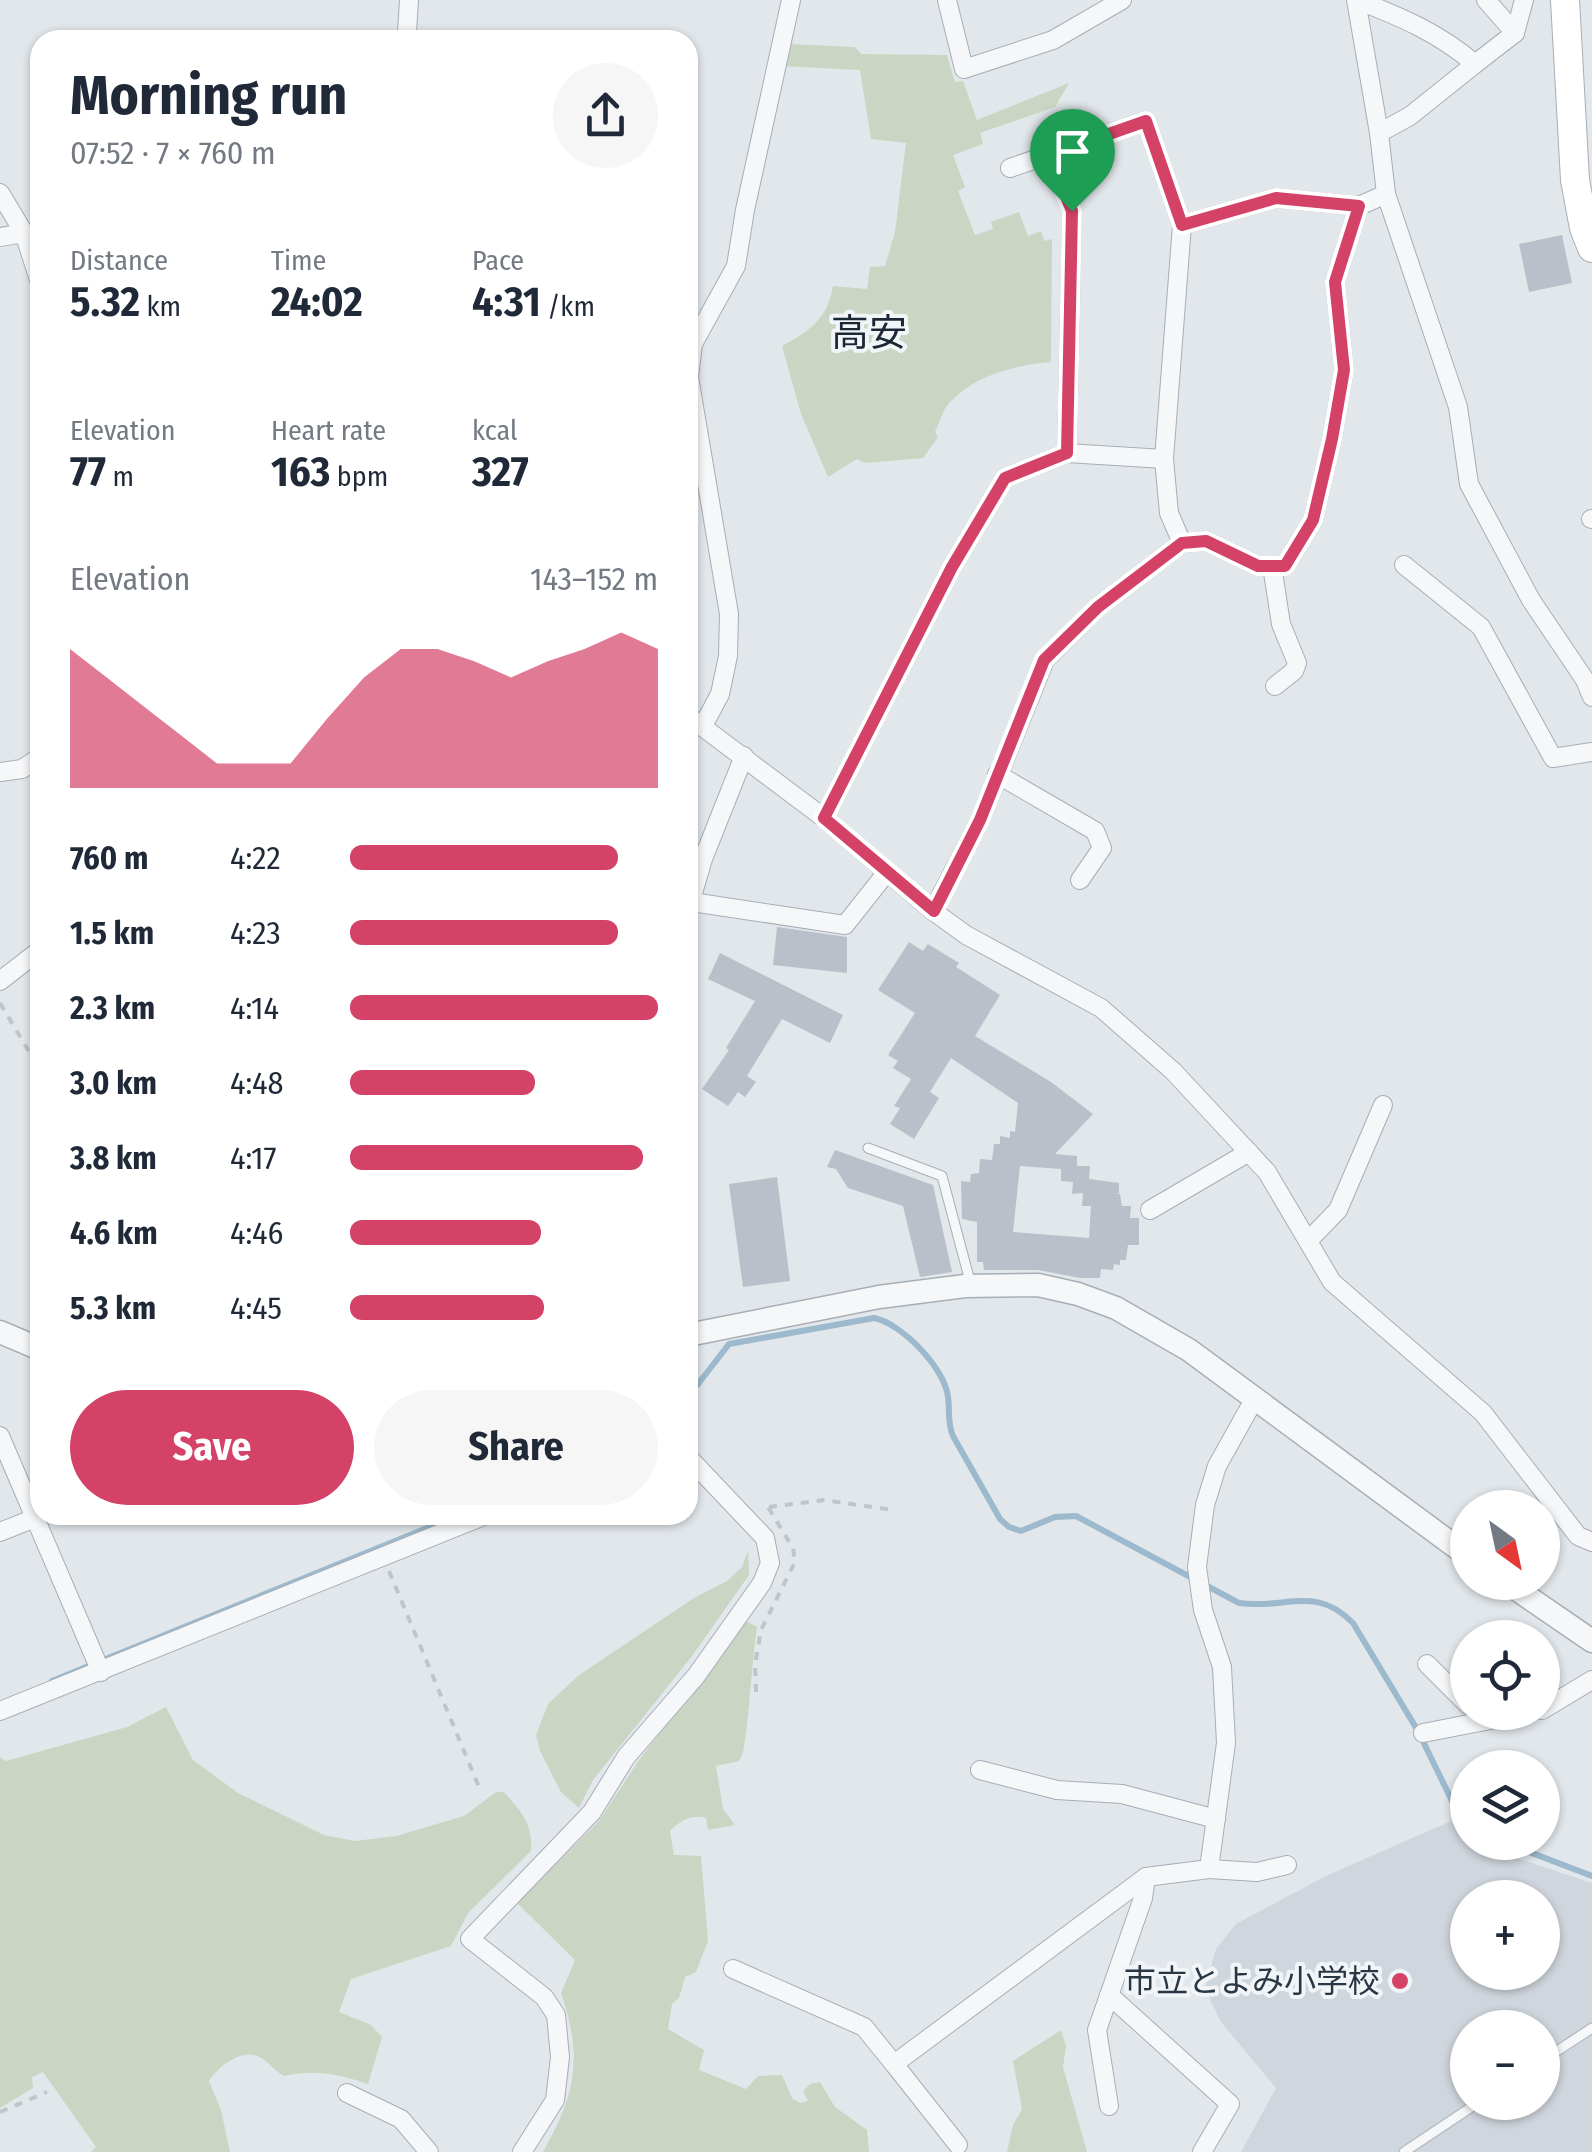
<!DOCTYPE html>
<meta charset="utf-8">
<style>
body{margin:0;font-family:"Fira Sans Condensed","Noto Sans JP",sans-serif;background:#f6f6f7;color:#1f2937;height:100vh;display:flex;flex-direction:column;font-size:38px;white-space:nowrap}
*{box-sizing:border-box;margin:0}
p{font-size:32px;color:#747a83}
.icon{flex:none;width:55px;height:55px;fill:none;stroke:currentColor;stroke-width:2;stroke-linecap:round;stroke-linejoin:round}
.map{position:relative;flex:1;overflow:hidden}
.side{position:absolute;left:30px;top:30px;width:668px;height:1495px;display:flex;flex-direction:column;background:#fff;border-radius:30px;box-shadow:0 2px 8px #0004}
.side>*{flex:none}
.needle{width:65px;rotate:147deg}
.fabs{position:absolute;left:1450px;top:1490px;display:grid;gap:20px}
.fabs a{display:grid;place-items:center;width:110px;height:110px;border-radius:50%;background:#fff;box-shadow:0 2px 8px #0004;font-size:50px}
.pin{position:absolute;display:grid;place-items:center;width:85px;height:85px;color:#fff;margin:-102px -42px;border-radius:50% 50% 50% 0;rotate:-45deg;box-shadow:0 0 10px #0007}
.pin .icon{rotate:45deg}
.round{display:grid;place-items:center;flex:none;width:105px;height:105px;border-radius:52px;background:#f6f6f7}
.summary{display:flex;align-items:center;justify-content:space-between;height:170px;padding:0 40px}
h1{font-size:55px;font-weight:700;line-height:75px}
.figures{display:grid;grid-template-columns:repeat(3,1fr);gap:15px;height:170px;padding:10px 40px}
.figures div{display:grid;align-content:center}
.figures b{font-size:42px;font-weight:700}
.figures small{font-size:28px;font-weight:400}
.figures p{font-size:28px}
.chart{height:280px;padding:20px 40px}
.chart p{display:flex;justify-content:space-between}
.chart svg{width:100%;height:180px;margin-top:10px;fill:#d54268;opacity:.7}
.action{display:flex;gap:20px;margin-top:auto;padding:20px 40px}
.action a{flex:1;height:115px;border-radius:60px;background:#d54268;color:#fff;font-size:40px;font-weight:700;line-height:115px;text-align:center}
.action a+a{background:#f6f6f7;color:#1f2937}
ul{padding:0 40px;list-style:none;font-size:32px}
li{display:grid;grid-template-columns:160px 120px 1fr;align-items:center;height:75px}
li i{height:25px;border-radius:12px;background:#d54268}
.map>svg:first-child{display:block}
.built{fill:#d0d6dd;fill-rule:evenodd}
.green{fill:#cad6c3}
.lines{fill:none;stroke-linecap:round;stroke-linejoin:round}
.stream{stroke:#9cb9cd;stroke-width:6}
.building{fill:#b9c0c9;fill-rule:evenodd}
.service-casing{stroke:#a7aeb6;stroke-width:11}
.minor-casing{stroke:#a7aeb6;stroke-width:20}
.tertiary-casing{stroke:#a7aeb6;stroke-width:25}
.secondary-casing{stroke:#a7aeb6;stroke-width:30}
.path{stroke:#c0c5ca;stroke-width:4;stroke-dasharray:8 8;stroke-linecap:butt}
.service{stroke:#f5f7f9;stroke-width:9}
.minor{stroke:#f5f7f9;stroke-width:18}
.tertiary{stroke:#f5f7f9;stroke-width:22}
.secondary{stroke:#fff;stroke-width:28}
.route-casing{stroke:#fff;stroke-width:20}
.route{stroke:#d54268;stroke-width:12}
.poi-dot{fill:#d54268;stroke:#f2f5f8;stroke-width:4}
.labels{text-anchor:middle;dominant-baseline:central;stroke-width:8;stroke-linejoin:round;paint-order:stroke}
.poi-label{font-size:32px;fill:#293644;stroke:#f2f5f8;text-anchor:end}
.quarter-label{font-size:38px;fill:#1b2735;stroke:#f2f5f8}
</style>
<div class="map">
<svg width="1592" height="2152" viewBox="0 0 1592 2152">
<rect width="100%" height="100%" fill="#e2e7eb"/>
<path class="built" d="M1451,1821L1467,1838L1468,1842L1592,1883V2152H1241L1276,2088L1221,2022L1205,1989L1216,1949L1236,1924L1326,1876ZM1468,1898H1542V1972H1468ZM1468,2028H1542V2102H1468Z"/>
<g class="green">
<path d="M788,44L855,47L861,54L947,55L955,82L963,81L977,120L1069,83L1055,107L980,133L983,144L953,155L965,187L958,191L975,235L993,229L991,222L1019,212L1028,236L1041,231L1044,241L1052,239L1051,362C1015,365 975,375 949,403C943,410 939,423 935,432L938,437L923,458L865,463L857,459L828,477L801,414L782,346C809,332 828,318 833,286L867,289L870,267L885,266L895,232L906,143L871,139L860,70L783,66Z"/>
<path d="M748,1551L749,1575L692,1656L593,1780L579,1808L561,1792L540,1751L536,1735L548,1704L579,1675L694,1598L727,1581L742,1567Z"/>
<path d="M746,1621L757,1627C751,1670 750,1711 743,1753L739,1761L716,1766L723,1809L735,1825L708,1830L706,1818C693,1814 679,1821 670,1831L674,1855L701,1856L708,1941L696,1972L685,1977L679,1998L672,2004L668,2029L704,2050L699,2070L746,2089L758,2076L782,2075L792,2098L800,2103L808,2101L803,2091L810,2084L820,2082L835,2107L867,2130L869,2152H543C576,2094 583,2057 561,1993L575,1960L517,1903L599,1821L639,1760Z"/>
<path d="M166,1707L193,1760L238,1793L324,1835L355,1841L396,1836L464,1816L496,1792H504C521,1811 533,1824 531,1851L468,1913L451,1946L351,1979L339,2012L371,2025L382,2037L368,2084C338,2074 315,2069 284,2076C274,2071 267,2059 257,2056C240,2049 217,2068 209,2081L221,2110L230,2152H91L96,2147L43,2072L32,2077L33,2088L0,2108V1757L6,1761L127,1727Z"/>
<path d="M1061,2030L1066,2046L1063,2067L1087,2152H1007L1013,2125L1022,2109L1013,2061Z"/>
</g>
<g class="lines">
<g class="stream">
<path d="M688,1397L729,1344L874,1318C901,1323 945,1368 948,1397C950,1411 947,1422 953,1436L1000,1519L1009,1527L1021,1531L1055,1517L1076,1516L1239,1603C1286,1610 1314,1584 1353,1623L1418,1731L1454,1805L1468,1822"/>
<path d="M52,1681L459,1515"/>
<path d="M1503,1842L1592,1876"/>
</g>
</g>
<g class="building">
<path d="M1562,235L1572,283L1529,292L1519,244Z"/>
<path d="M777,927L847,937V973L773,965Z"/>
<path d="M909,942L923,951L928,944L959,963L956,967L1000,995L975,1036L1051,1082L1093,1114L1055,1154L1077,1156V1166H1090L1089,1179L1119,1183V1193H1115L1120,1194L1122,1206H1131L1130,1218H1139V1245H1128L1126,1260H1120V1265L1114,1264L1113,1270L1101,1269L1100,1278H1080L1038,1270H984L983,1262H977V1222L962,1219L961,1181L970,1182L971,1174L979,1173L980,1159L992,1160L994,1144H1000V1136L1010,1138V1131L1015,1132L1018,1103L951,1058L930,1092L939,1098L914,1139L890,1124L900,1108L894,1106L911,1079L893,1068L898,1061L888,1055L915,1013L878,990ZM1020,1166L1061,1169V1181L1073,1182L1072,1194L1083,1193L1082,1206H1091L1089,1238L1013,1232Z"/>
<path d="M720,953L843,1015L830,1043L782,1019L747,1076L756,1082L745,1097L738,1092L728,1106L702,1089L729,1050L726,1048L755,1001L708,979Z"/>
<path d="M835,1150L933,1185L952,1272L920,1277L903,1206L848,1188L836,1169L827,1167Z"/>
<path d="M777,1177L790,1281L743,1287L729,1184Z"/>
</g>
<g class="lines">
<g class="service-casing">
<g id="service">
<path d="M868,1148L942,1176L971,1285"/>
<path d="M1542,2061L1592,2028"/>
<path d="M1404,2152L1479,2102"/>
</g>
</g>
<g class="minor-casing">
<g id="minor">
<path d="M947,0L964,69L1053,40L1122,0"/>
<path d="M1356,0L1379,133L1386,194L1458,407L1469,484L1531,600L1585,680L1592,697"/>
<path d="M1357,0C1401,17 1439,33 1475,64L1410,116L1379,133"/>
<path d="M1486,0L1515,33"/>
<path d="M407,32L409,0"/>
<path d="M1475,64L1515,33L1524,0"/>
<path d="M1010,168L1146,121L1182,225L1164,459L1067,453L1072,211L1049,155"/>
<path d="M0,193L24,233L40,283"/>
<path d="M1182,225L1276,198L1359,206"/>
<path d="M0,237L24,233"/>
<path d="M1164,459L1169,513L1182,543"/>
<path d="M1591,519H1592"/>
<path d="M1404,565L1481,627L1553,758L1592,752"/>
<path d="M1272,566L1281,624L1297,663L1294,671L1275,686"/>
<path d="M688,716L824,818L933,911L966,935L1101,1008L1173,1071L1267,1172L1332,1282L1483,1413L1578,1536L1592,1542"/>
<path d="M703,726L720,694L728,656L729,614L689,377L693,344L736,266L745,210L791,0"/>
<path d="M0,772L22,769L40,757"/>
<path d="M997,774L1095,831L1102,848L1080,880"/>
<path d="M824,818L952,567L1005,478L1067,453"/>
<path d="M692,902L845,925L887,872"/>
<path d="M688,910L703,859L744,756"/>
<path d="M933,911L980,820L1045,660L1098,607L1182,543L1206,541L1258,566H1285L1313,520L1332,439L1344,370L1335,282L1359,206L1386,194"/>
<path d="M0,981L40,950"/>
<path d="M1150,1210L1249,1152"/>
<path d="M1308,1241L1338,1210L1383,1105"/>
<path d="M0,1436L101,1672"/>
<path d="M0,1532L35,1518"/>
<path d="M1427,1664L1468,1705"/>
<path d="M1542,1710L1592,1680"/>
<path d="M0,1711L486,1515"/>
<path d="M1423,1733L1531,1712"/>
<path d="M980,1770L1057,1790L1122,1794L1216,1819"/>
<path d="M1209,1869L1257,1872L1287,1865"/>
<path d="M733,1969L864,2027L894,2064L1146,1877L1209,1869L1226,1743L1222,1667L1203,1610L1197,1567L1205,1505L1217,1466L1255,1398"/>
<path d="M1109,1995L1230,2104L1202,2152"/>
<path d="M894,2064L958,2145"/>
<path d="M347,2093L401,2119L429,2152"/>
<path d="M1109,2106L1097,2030L1143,1898L1146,1877"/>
<path d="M522,2152L555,2100L560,2057L556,2015L544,1997L470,1939L592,1812L626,1757L696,1676L762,1583L770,1563L765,1538L688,1457"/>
</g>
</g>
<g class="tertiary-casing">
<g id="tertiary">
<path d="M0,1332L40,1349"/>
<path d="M688,1335L879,1297L965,1286L1038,1285L1078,1294L1116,1308L1189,1350L1468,1556"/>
<path d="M1506,1582L1592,1641"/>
</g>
</g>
<g class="secondary-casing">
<path id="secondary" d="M1565,0L1575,180L1584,228L1592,248"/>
</g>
<g class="path">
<path d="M0,1003L40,1070"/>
<path d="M769,1507L824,1500L893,1510"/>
<path d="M389,1571L479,1787"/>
<path d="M756,1692L755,1665L761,1630L795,1562L793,1548L768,1507"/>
<path d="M0,2112L47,2092"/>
</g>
<use href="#service" class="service"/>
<use href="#minor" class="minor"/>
<use href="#tertiary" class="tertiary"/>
<use href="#secondary" class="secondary"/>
</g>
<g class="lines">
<g class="route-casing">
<path id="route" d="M1146,121L1182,225L1276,198L1359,206L1335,282L1344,370L1332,439L1313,520L1285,566H1258L1206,541L1182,543L1098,607L1044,660L980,820L934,911L824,818L952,567L1005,478L1067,453L1072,211L1049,155Z"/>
</g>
<use href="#route" class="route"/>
</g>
<circle class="poi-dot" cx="1400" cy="1981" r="10"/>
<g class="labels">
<g class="poi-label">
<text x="1380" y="1981">市立とよみ小学校</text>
</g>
<g class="quarter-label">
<text x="869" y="333">高安</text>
</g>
</g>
</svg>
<div class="fabs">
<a><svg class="needle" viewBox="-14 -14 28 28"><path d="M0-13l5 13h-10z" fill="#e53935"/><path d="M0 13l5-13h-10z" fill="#747a83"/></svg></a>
<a><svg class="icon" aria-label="locate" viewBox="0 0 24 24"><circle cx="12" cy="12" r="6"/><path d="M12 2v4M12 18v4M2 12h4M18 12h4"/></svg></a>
<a><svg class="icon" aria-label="layers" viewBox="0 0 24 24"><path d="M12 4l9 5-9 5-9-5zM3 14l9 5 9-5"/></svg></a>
<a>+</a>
<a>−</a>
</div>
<div class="pin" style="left:1072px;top:211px;background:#1e9e55"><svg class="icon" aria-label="arrive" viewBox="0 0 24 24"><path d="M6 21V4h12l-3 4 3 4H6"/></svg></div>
<section class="side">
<div class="summary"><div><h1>Morning run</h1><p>07:52 · 7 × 760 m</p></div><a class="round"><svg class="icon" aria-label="share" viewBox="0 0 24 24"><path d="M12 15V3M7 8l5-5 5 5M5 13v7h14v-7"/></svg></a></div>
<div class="figures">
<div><p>Distance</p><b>5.32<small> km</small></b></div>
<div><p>Time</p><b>24:02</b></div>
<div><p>Pace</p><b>4:31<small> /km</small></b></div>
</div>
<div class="figures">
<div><p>Elevation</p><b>77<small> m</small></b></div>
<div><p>Heart rate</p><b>163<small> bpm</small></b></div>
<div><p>kcal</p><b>327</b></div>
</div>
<div class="chart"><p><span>Elevation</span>143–152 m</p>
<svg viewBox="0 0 160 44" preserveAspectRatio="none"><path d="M0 44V10L10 17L20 24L30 31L40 38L50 38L60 38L70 27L80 17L90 10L100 10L110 13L120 17L130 13L140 10L150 6L160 10V44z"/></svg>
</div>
<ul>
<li><b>760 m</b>4:22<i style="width:87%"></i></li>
<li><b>1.5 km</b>4:23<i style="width:87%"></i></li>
<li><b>2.3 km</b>4:14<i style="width:100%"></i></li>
<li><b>3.0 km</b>4:48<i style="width:60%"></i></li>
<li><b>3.8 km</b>4:17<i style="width:95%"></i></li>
<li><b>4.6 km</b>4:46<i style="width:62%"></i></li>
<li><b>5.3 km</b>4:45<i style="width:63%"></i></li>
</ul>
<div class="action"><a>Save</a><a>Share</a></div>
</section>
</div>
